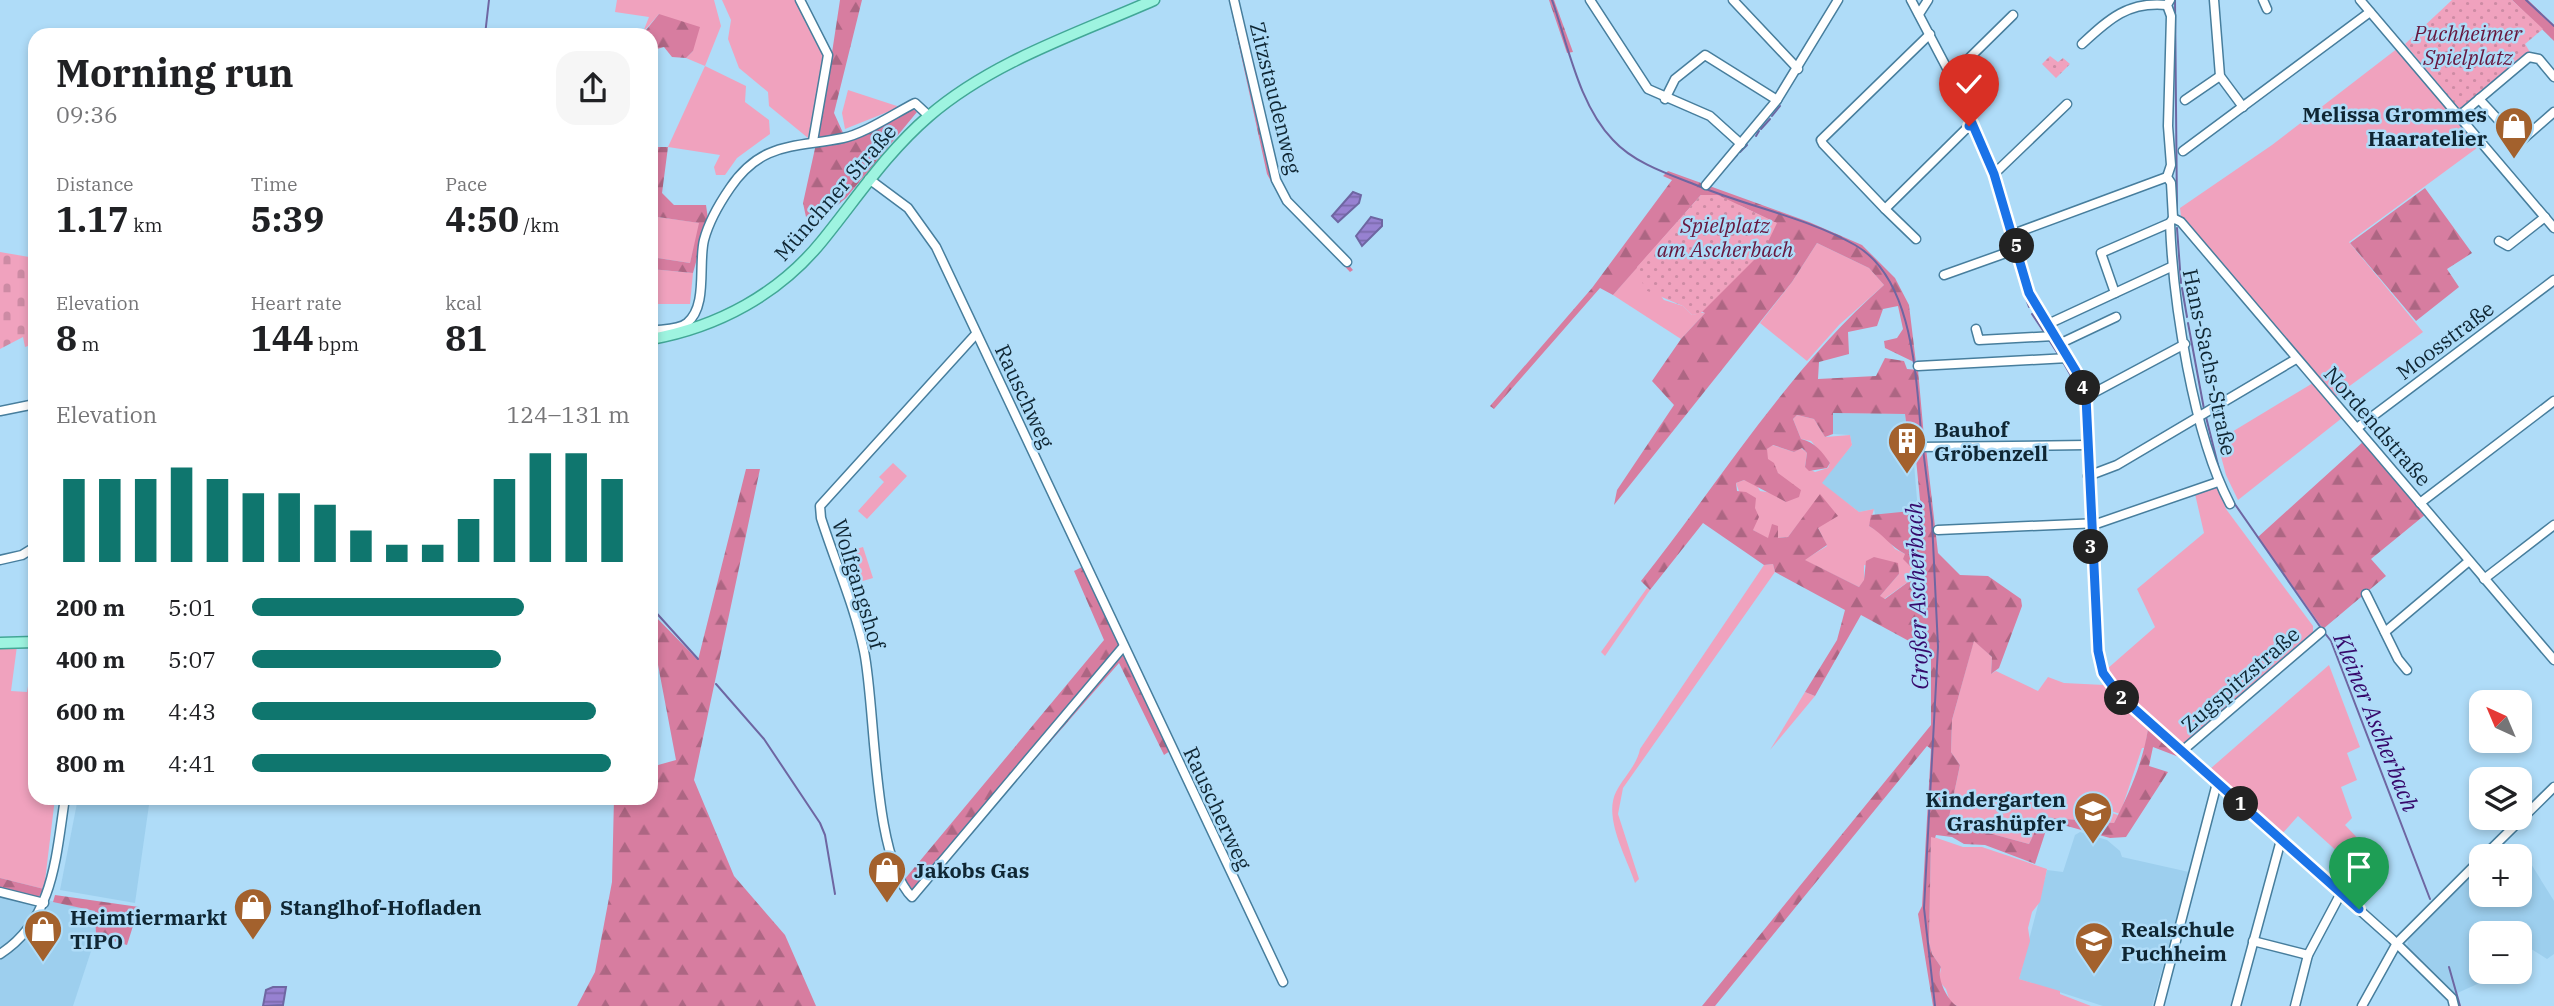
<!DOCTYPE html>
<meta charset="utf-8">
<style>
body{margin:0;font-family:"IBM Plex Serif",serif;background:#f6f6f6;color:#202124;height:100vh;display:flex;flex-direction:column;font-size:26px;white-space:nowrap}
*{box-sizing:border-box;margin:0}
p{font-size:23px;color:#757577}
.icon{flex:none;width:38px;height:38px;fill:none;stroke:currentColor;stroke-width:2;stroke-linecap:round;stroke-linejoin:round}
.map{position:relative;flex:1;overflow:hidden}
.details{position:absolute;left:28px;top:28px;width:630px;height:777px;display:flex;flex-direction:column;background:#fff;border-radius:21px;box-shadow:0 4px 10px #0003}
.details>*{flex:none}
.needle{width:46px;rotate:316deg}
.fabs{position:absolute;left:2469px;top:690px;display:grid;gap:14px}
.fabs a{display:grid;place-items:center;width:63px;height:63px;border-radius:14px;background:#fff;box-shadow:0 4px 10px #0003;font-size:35px}
.pin{position:absolute;display:grid;place-items:center;width:60px;height:60px;color:#fff;margin:-72px -30px;border-radius:50% 50% 50% 0;rotate:-45deg;box-shadow:0 0 7px #0007}
.pin .icon{rotate:45deg}
.km{position:absolute;width:35px;height:35px;margin:-18px;border-radius:50%;background:#222;color:#fff;font-size:19px;line-height:35px;text-align:center}
.round{display:grid;place-items:center;flex:none;width:74px;height:74px;border-radius:21px;background:#f6f6f6}
.headline{display:flex;align-items:center;justify-content:space-between;height:119px;padding:0 28px}
h1{font-size:38px;font-weight:700;line-height:52px}
.metrics{display:grid;grid-template-columns:repeat(3,1fr);gap:10px;height:119px;padding:7px 28px}
.metrics div{display:grid;align-content:center}
.metrics b{font-size:35px;font-weight:700}
.metrics small{font-size:19px;font-weight:400}
.metrics p{font-size:19px}
.chart{height:196px;padding:14px 28px}
.chart p{display:flex;justify-content:space-between}
.chart svg{width:100%;height:126px;margin-top:7px;stroke:#0f766e;stroke-width:6}
ul{padding:0 28px;list-style:none;font-size:23px}
li{display:grid;grid-template-columns:112px 84px 1fr;align-items:center;height:52px}
li i{height:18px;border-radius:9px;background:#0f766e}
.map>svg:first-child{display:block}
.built{fill:#9dcfee}
.green{fill:#f0a2be}
.forest{fill:url(#forest-firs)}
.cemetery{fill:url(#cemetery-stones)}
.park{fill:url(#park-dots)}
.water{fill:url(#water-rules);stroke:#6e66a2;stroke-width:2}
.lines{fill:none;stroke-linecap:round;stroke-linejoin:round}
.stream{stroke:#6e66a2;stroke-width:2}
.minor-casing{stroke:#477e9d;stroke-width:11}
.major-casing{stroke:#42a796;stroke-width:13}
.minor{stroke:#fff;stroke-width:8}
.major{stroke:#9ef4e0;stroke-width:10}
.route-casing{stroke:#fff;stroke-width:14}
.route{stroke:#1a73e8;stroke-width:9}
.labels{text-anchor:middle;dominant-baseline:central;stroke-width:5;stroke-linejoin:round;paint-order:stroke}
.park-label{font-size:21px;font-style:italic;fill:#67173e;stroke:#afdcf8}
.street-label{font-size:21px;fill:#0f2633;stroke:#afdcf8}
.poi-label{font-size:21px;font-weight:bold;fill:#0f2633;stroke:#afdcf8;text-anchor:start}
.water-label{font-size:23px;font-style:italic;fill:#36096b;stroke:#afdcf8}
</style>
<div class="map">
<svg width="2554" height="1006" viewBox="0 0 2554 1006">
<defs>
<pattern id="forest-firs" width="22" height="20" patternUnits="userSpaceOnUse" patternTransform="scale(1.75)"><rect width="22" height="20" fill="#d77da0"/><path d="M5 1l3.5 6h-7zM16 11l3.5 6h-7z" fill="#ad6683"/></pattern>
<pattern id="cemetery-stones" width="16" height="16" patternUnits="userSpaceOnUse" patternTransform="scale(1.75)"><rect width="16" height="16" fill="#f0a2be"/><path d="M2 7V4a2 2 0 0 1 4 0v3zM10 15v-3a2 2 0 0 1 4 0v3z" fill="#cd8ba4"/></pattern>
<pattern id="park-dots" width="8" height="8" patternUnits="userSpaceOnUse" patternTransform="scale(1.75)"><rect width="8" height="8" fill="#f0a2be"/><path d="M2 2h.1M6 6h.1" fill="none" stroke="#cd8ba4" stroke-width="1.8" stroke-linecap="round"/></pattern>
<pattern id="water-rules" width="6" height="5" patternUnits="userSpaceOnUse" patternTransform="scale(1.75)"><rect width="6" height="5" fill="#9781d1"/><path d="M0 2.5h6" fill="none" stroke="#7a69aa"/></pattern>
</defs>
<rect width="100%" height="100%" fill="#afdcf8"/>
<g class="built">
<path d="M1832,413L1905,414L1908,437L1912,440L1918,511L1875,515L1874,509L1859,512L1821,483L1852,445L1850,435L1833,434Z"/>
<path d="M78,798H150L135,903L60,890Z"/>
<path d="M2080,832L2107,840L2120,851L2122,857L2189,872L2152,1006H2103L2019,979L2047,870L2063,872L2075,835Z"/>
<path d="M2528,859L2554,901V954L2547,959L2528,947L2520,958V933H2482V971H2506L2453,995L2407,948L2408,940L2481,866L2482,894H2520V862Z"/>
<path d="M0,889L95,911L96,936L73,1006H0Z"/>
</g>
<g class="green">
<path d="M617,0H714L721,26L705,66L746,86L745,102L769,120L770,134L737,158L725,175H716L714,167L720,155L668,147L705,66L686,58L693,51L659,14L643,32L649,17L615,12Z"/>
<path d="M722,0H798L826,56L808,138L769,106L768,92L739,68L728,39L731,20Z"/>
<path d="M2398,48L2481,145L2349,242L2423,332L2336,396L2181,216L2180,208L2272,145Z"/>
<path d="M848,90L900,107L845,129L842,113Z"/>
<path d="M651,216L700,223L690,263L651,257Z"/>
<path d="M1817,243L1869,268L1884,285L1839,325L1807,361L1760,323L1792,282Z"/>
<path d="M1637,267L1664,300L1683,306L1692,315L1706,312L1681,339L1613,295Z"/>
<path d="M651,269L693,273L690,304H651Z"/>
<path d="M2313,383L2342,418L2238,500L2226,475L2217,441Z"/>
<path d="M1797,415L1814,419L1825,437L1850,435L1852,445L1822,483L1859,512L1874,509L1869,526L1884,535L1895,549L1905,554L1917,566L1919,574L1884,599L1879,597L1899,574L1864,565V581L1859,587L1804,560L1827,546L1818,528L1821,495L1788,537L1768,539L1753,530L1736,483L1744,480L1756,484L1760,491L1773,493L1786,502L1778,473L1767,460V449L1772,445L1794,452L1801,448L1807,453L1805,467L1815,472L1828,468L1830,463L1811,441L1801,439L1793,419Z"/>
<path d="M893,463L907,476L867,519L858,511L884,482L879,477Z"/>
<path d="M2218,486L2226,509L2313,626V636L2183,747L2126,696L2107,669L2155,627L2137,589L2204,533L2195,494Z"/>
<path d="M863,547L873,578L856,583L846,552Z"/>
<path d="M1773,564L1775,572L1623,788L1618,814L1639,879L1635,883C1627,858 1603,818 1616,792C1623,778 1637,765 1640,749L1764,565Z"/>
<path d="M1647,588L1650,590L1605,656L1601,652Z"/>
<path d="M1974,640L1992,657L1991,674L1996,671L2038,691L2048,677L2064,683L2104,685L2148,729L2145,748H2142L2120,814L2085,802V799L2084,804L2118,815L2114,823L2042,817L2029,844L1948,822L1960,765L1951,752L1952,720Z"/>
<path d="M35,645V798H55L44,889L0,878V647L17,646L11,691L27,692Z"/>
<path d="M2329,665L2360,747L2347,753L2357,780L2341,787L2352,818L2345,825L2367,848L2351,864L2298,816L2281,835L2210,769Z"/>
<path d="M1805,692L1815,696L1770,750Z"/>
<path d="M1931,836L1963,847H1982L2047,869L2040,902L2032,912L2028,928L2030,941L2019,979L2060,991V994L2091,1006H1957L1950,1002L1946,989L1939,981L1941,967L1932,954L1929,942Z"/>
</g>
<g class="forest">
<path d="M840,0H862L834,113L844,135L911,107L917,112L846,198L829,212L806,217L803,203L823,112Z"/>
<path d="M1229,0H1234L1275,180L1286,201L1347,263L1353,270L1350,272L1280,198L1267,174Z"/>
<path d="M1549,0H1554L1573,52L1567,53Z"/>
<path d="M2512,0H2528L2554,25V41Z"/>
<path d="M659,14L700,27L693,51L686,58L672,57L664,47L657,49L651,65V35H642Z"/>
<path d="M651,147H668L662,193L674,205H706L708,219L693,273L651,269V257L690,263L699,223L651,216Z"/>
<path d="M1668,171L1809,222L1862,245L1895,278L1909,305L1916,363L1885,348L1884,341L1897,338L1903,329L1898,306L1883,309L1877,326L1848,332L1849,354L1819,362L1818,379L1876,376L1885,358L1904,361L1907,369L1918,370L1924,437H1908L1905,414L1833,413V434L1825,437L1814,419L1797,415L1793,419L1801,439C1815,442 1822,452 1830,463L1827,468L1809,471L1805,467L1807,453L1802,448L1794,452L1773,445L1767,449L1768,459L1774,463L1778,473L1801,490L1799,497L1786,502L1744,480L1736,483L1737,491L1746,492L1756,498L1755,508L1759,517L1753,530L1768,538L1772,524L1778,526V538L1788,537L1820,494L1838,516L1818,528L1827,545L1805,560L1859,587L1864,580L1866,561L1874,557L1898,563L1899,574L1880,596L1885,599L1919,574L1917,566H1910L1903,559L1905,554C1891,547 1883,534 1869,526L1871,515L1921,510L1915,449L1926,448L1938,553L1960,575L1988,576L2021,599L2022,606L1999,668L1991,674L1992,657L1974,641L1952,720L1951,752L1960,765L1948,822L2029,844L2042,817L2114,823C2129,794 2143,762 2148,729L2179,757L2153,747L2149,766L2168,772L2126,837L2110,838L2049,821L2035,864L1985,845L1964,844L1952,837L1936,835L1935,838L1931,837L1929,942L1932,954L1941,967C1936,977 1947,1000 1957,1006H1933L1918,914L1922,906L1931,749L1927,746L1715,1006H1702L1931,725V653L1861,615L1815,696L1805,692L1837,640L1845,610L1775,572L1773,564L1764,565L1703,523L1650,590L1641,581C1722,479 1786,372 1884,285L1869,268L1817,243L1792,282L1614,505L1617,490L1674,405L1652,381L1681,339L1705,313L1701,311L1776,223L1741,206L1701,195L1613,295L1600,288L1494,409L1490,406L1592,288L1672,180L1663,176Z"/>
<path d="M2425,188L2472,253L2447,269L2459,287L2416,321L2350,243Z"/>
<path d="M2364,441L2426,514L2371,559L2386,576L2323,629L2258,537Z"/>
<path d="M746,469H760L694,780L734,876L785,935L816,1006H577L595,972L612,882L614,798H651V767L676,760L651,628V612L698,660Z"/>
<path d="M1082,567L1170,751L1164,755L1119,663L915,897L904,880L1104,640L1074,571Z"/>
<path d="M0,878L44,889L38,898L0,889Z"/>
<path d="M55,895L139,907L127,945L96,936L95,911L53,902Z"/>
</g>
<path class="cemetery" d="M0,252L35,258L31,345L25,347L23,337L0,349Z"/>
<g class="park">
<path d="M2452,0H2512L2543,29L2525,44L2530,52L2460,110L2405,44Z"/>
<path d="M2050,56L2058,62L2063,58L2070,64L2056,78L2042,64Z"/>
<path d="M1701,195H1718L1777,223L1764,250L1700,314L1692,315L1683,306L1645,290L1637,267Z"/>
</g>
<g class="water">
<path d="M1353,192L1361,195L1359,203L1338,222L1332,216Z"/>
<path d="M1371,217L1382,220V226L1362,246L1356,236Z"/>
<path d="M273,987H286L283,1005L263,1006L266,990Z"/>
</g>
<g class="lines">
<g class="stream">
<path d="M1552,0C1568,45 1579,105 1613,140C1634,163 1668,174 1696,185C1748,207 1806,217 1855,245C1915,279 1916,383 1922,443"/>
<path d="M2175,0L2177,213"/>
<path d="M2526,0L2554,26"/>
<path d="M485,35L489,0"/>
<path d="M1772,116L1780,106"/>
<path d="M1761,129L1770,119"/>
<path d="M1756,136L1759,131"/>
<path d="M1740,152L1747,145"/>
<path d="M1726,167L1737,155"/>
<path d="M2177,228L2181,283"/>
<path d="M2021,285L2029,307"/>
<path d="M2182,288L2187,317"/>
<path d="M2032,314L2044,332"/>
<path d="M2188,323L2204,409"/>
<path d="M2049,340L2058,354"/>
<path d="M2063,362L2074,381"/>
<path d="M2075,385L2080,402"/>
<path d="M2206,417L2219,469"/>
<path d="M1923,449L1932,521L1938,647L1924,908L1935,1006"/>
<path d="M651,462V475"/>
<path d="M2232,500L2321,628"/>
<path d="M651,607L698,659"/>
<path d="M2324,632L2331,641L2430,899"/>
<path d="M716,684L764,739L820,823L825,835L835,894"/>
<path d="M2449,967L2460,1006"/>
</g>
<g class="minor-casing">
<g id="minor">
<path d="M800,0L828,55L813,141"/>
<path d="M1234,0L1276,180L1287,201L1347,262"/>
<path d="M1590,0L1648,89L1710,116L1741,144"/>
<path d="M1733,0L1798,69"/>
<path d="M1911,0L1951,76L1994,174L2029,293L2076,371L2086,397L2098,651L2103,673L2119,695L2392,939L2452,998L2454,1006"/>
<path d="M2170,0L2167,5L2171,16L2168,126L2171,165L2167,177L2171,183L2173,218L2170,223C2173,302 2193,434 2230,504"/>
<path d="M2214,0L2220,76L2243,107"/>
<path d="M2263,0L2267,9"/>
<path d="M2360,0L2554,228"/>
<path d="M1919,14L1928,0"/>
<path d="M1930,34L1821,140L1823,144L1885,209L1972,123"/>
<path d="M2082,44C2109,19 2128,1 2167,5"/>
<path d="M1951,76L2013,15"/>
<path d="M1665,99L1675,79L1705,55L1777,100"/>
<path d="M2479,99L2517,140L2523,139L2554,112"/>
<path d="M2185,100L2220,76"/>
<path d="M2459,116L2529,57L2539,59L2554,77"/>
<path d="M2183,151L2370,12"/>
<path d="M1994,174L2067,104"/>
<path d="M869,179L908,208L936,247L1283,982"/>
<path d="M1706,185L1777,100L1838,0"/>
<path d="M1885,209L1916,239"/>
<path d="M2173,218L2181,222L2554,660"/>
<path d="M2013,234L2167,177"/>
<path d="M2499,241L2508,246L2545,217"/>
<path d="M1944,275L2017,249"/>
<path d="M2115,293L2101,253L2170,223"/>
<path d="M2046,325L2171,267"/>
<path d="M1976,329L1979,340L2054,336"/>
<path d="M651,331C662,329 679,330 687,323C708,306 698,264 704,240C709,221 719,204 730,188C762,141 795,148 843,138C864,134 895,113 915,103L929,116"/>
<path d="M976,334L820,506L821,518C835,562 855,607 864,651C876,708 872,857 912,897L1123,647"/>
<path d="M2059,344L2116,317"/>
<path d="M1918,366L2068,358"/>
<path d="M2086,397L2185,344"/>
<path d="M0,411L35,404"/>
<path d="M2357,428L2554,280"/>
<path d="M1919,447L2087,445"/>
<path d="M2088,476L2117,465L2296,359"/>
<path d="M2420,503L2554,401"/>
<path d="M1938,530L2099,523L2218,482"/>
<path d="M0,560L22,555L35,547"/>
<path d="M2484,579L2554,525"/>
<path d="M2366,594L2398,659L2407,670"/>
<path d="M2385,632L2469,561"/>
<path d="M2181,752L2321,632"/>
<path d="M2484,856L2554,787"/>
<path d="M0,892L44,903"/>
<path d="M2253,941L2308,955"/>
<path d="M0,954C54,920 56,855 65,798"/>
<path d="M2159,1006L2217,783"/>
<path d="M2236,1006L2281,840"/>
<path d="M2295,1006L2308,955L2341,893"/>
<path d="M2362,1006L2397,943L2482,858"/>
</g>
</g>
<g class="major-casing">
<g id="major">
<path d="M651,339C718,327 779,294 822,241C857,198 886,153 929,116C993,61 1077,34 1154,0"/>
<path d="M0,643L35,642"/>
</g>
</g>
<use href="#minor" class="minor"/>
<use href="#major" class="major"/>
</g>
<g class="lines">
<g class="route-casing">
<path id="route" d="M1969,126L1972,123L1994,174L2029,293L2076,371L2086,397L2098,651L2103,673L2119,695L2359,909"/>
</g>
<use href="#route" class="route"/>
</g>
<defs>
<g id="shop-pin" transform="scale(2.0125)"><path d="M0 17L-7.5 6A9.5 9.5 0 1 1 7.5 6Z" fill="#a3612d" stroke="#afdcf8"/><path d="M-5-2.5h2.3a2.7 3.5 0 0 1 5.4 0H5L5.5 6h-11ZM-1.5-2.5h3a1.5 2.3 0 0 0-3 0Z" fill="#fff"/></g>
<g id="building-pin" transform="scale(2.0125)"><path d="M0 17L-7.5 6A9.5 9.5 0 1 1 7.5 6Z" fill="#a3612d" stroke="#afdcf8"/><path d="M-4-6H4V6H1V3H-1V6H-4ZM-2.5-4.3h1.7v1.8h-1.7ZM.8-4.3h1.7v1.8H.8ZM-2.5-1h1.7V.8h-1.7ZM.8-1h1.7V.8H.8Z" fill="#fff"/></g>
<g id="school-pin" transform="scale(2.0125)"><path d="M0 17L-7.5 6A9.5 9.5 0 1 1 7.5 6Z" fill="#a3612d" stroke="#afdcf8"/><path d="M0-5L7-2L0 1L-7-2ZM-4 1L0 2.5L4 1V4Q0 6-4 4Z" fill="#fff"/></g>
</defs>
<g fill-rule="evenodd">
<use href="#shop-pin" x="2514" y="126"/>
<use href="#building-pin" x="1907" y="441"/>
<use href="#school-pin" x="2093" y="811"/>
<use href="#shop-pin" x="887" y="870"/>
<use href="#shop-pin" x="253" y="907"/>
<use href="#shop-pin" x="43" y="929"/>
<use href="#school-pin" x="2094" y="941"/>
</g>
<g class="labels">
<g class="park-label">
<text x="2468" y="33">Puchheimer<tspan x="2468" dy="24">Spielplatz</tspan></text>
<text x="1725" y="225">Spielplatz<tspan x="1725" dy="24">am Ascherbach</tspan></text>
</g>
<g class="street-label">
<text transform="translate(1276 98) rotate(76)">Zitzstaudenweg</text>
<text transform="translate(835 192) rotate(-49)">Münchner Straße</text>
<text transform="translate(2445 340) rotate(-37)">Moosstraße</text>
<text transform="translate(2210 362) rotate(78)">Hans-Sachs-Straße</text>
<text transform="translate(1025 396) rotate(65)">Rauschweg</text>
<text transform="translate(2378 426) rotate(49)">Nordendstraße</text>
<text transform="translate(859 584) rotate(73)">Wolfgangshof</text>
<text transform="translate(2240 679) rotate(-41)">Zugspitzstraße</text>
<text transform="translate(1218 808) rotate(65)">Rauscherweg</text>
</g>
<g class="poi-label">
<text x="2487" y="114" text-anchor="end">Melissa Grommes<tspan x="2487" dy="24">Haaratelier</tspan></text>
<text x="1934" y="429">Bauhof<tspan x="1934" dy="24">Gröbenzell</tspan></text>
<text x="2066" y="799" text-anchor="end">Kindergarten<tspan x="2066" dy="24">Grashüpfer</tspan></text>
<text x="914" y="870">Jakobs Gas</text>
<text x="280" y="907">Stanglhof-Hofladen</text>
<text x="70" y="917">Heimtiermarkt<tspan x="70" dy="24">TIPO</tspan></text>
<text x="2121" y="929">Realschule<tspan x="2121" dy="24">Puchheim</tspan></text>
</g>
<g class="water-label">
<text transform="translate(1916 596) rotate(-92)">Großer Ascherbach</text>
<text transform="translate(2377 722) rotate(68)">Kleiner Ascherbach</text>
</g>
</g>
</svg>
<div class="fabs">
<a><svg class="needle" viewBox="-14 -14 28 28"><path d="M0-13l5 13h-10z" fill="#e53935"/><path d="M0 13l5-13h-10z" fill="#757577"/></svg></a>
<a><svg class="icon" aria-label="layers" viewBox="0 0 24 24"><path d="M12 4l9 5-9 5-9-5zM3 14l9 5 9-5"/></svg></a>
<a>+</a>
<a>−</a>
</div>
<div class="pin" style="left:2359px;top:909px;background:#1e9e55"><svg class="icon" aria-label="arrive" viewBox="0 0 24 24"><path d="M6 21V4h12l-3 4 3 4H6"/></svg></div>
<div class="pin" style="left:1969px;top:126px;background:#d93025"><svg class="icon" aria-label="check" viewBox="0 0 24 24"><path d="M5 12l5 5 9-10"/></svg></div>
<b class="km" style="left:2241px;top:804px">1</b>
<b class="km" style="left:2122px;top:698px">2</b>
<b class="km" style="left:2091px;top:547px">3</b>
<b class="km" style="left:2083px;top:388px">4</b>
<b class="km" style="left:2017px;top:246px">5</b>
<section class="details">
<div class="headline"><div><h1>Morning run</h1><p>09:36</p></div><a class="round"><svg class="icon" aria-label="share" viewBox="0 0 24 24"><path d="M12 15V3M7 8l5-5 5 5M5 13v7h14v-7"/></svg></a></div>
<div class="metrics">
<div><p>Distance</p><b>1.17<small> km</small></b></div>
<div><p>Time</p><b>5:39</b></div>
<div><p>Pace</p><b>4:50<small> /km</small></b></div>
</div>
<div class="metrics">
<div><p>Elevation</p><b>8<small> m</small></b></div>
<div><p>Heart rate</p><b>144<small> bpm</small></b></div>
<div><p>kcal</p><b>81</b></div>
</div>
<div class="chart"><p><span>Elevation</span>124–131 m</p>
<svg viewBox="0 0 160 44" preserveAspectRatio="none"><path d="M5 44V15M15 44V15M25 44V15M35 44V11M45 44V15M55 44V20M65 44V20M75 44V24M85 44V33M95 44V38M105 44V38M115 44V29M125 44V15M135 44V6M145 44V6M155 44V15"/></svg>
</div>
<ul>
<li><b>200 m</b>5:01<i style="width:72%"></i></li>
<li><b>400 m</b>5:07<i style="width:66%"></i></li>
<li><b>600 m</b>4:43<i style="width:91%"></i></li>
<li><b>800 m</b>4:41<i style="width:95%"></i></li>
</ul>
</section>
</div>
